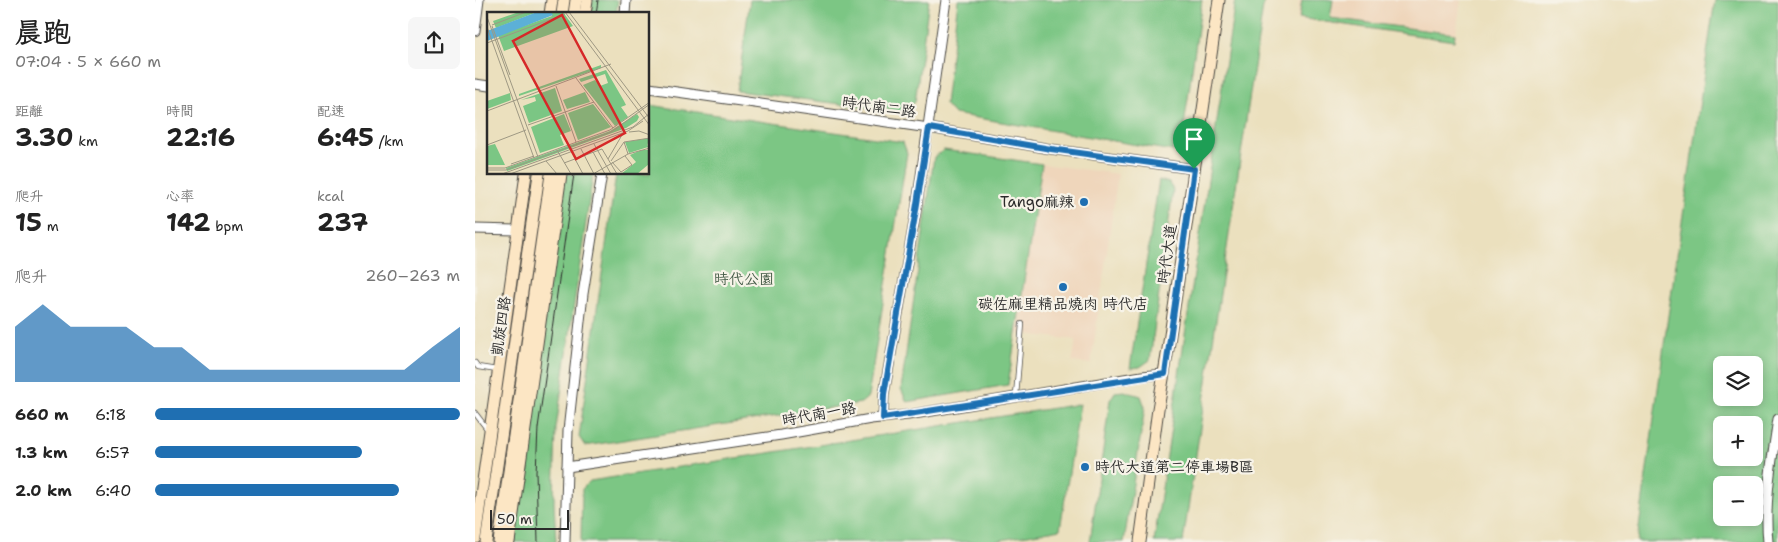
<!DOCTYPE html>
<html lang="zh-TW">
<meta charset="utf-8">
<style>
body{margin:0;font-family:"Shantell Sans","LXGW WenKai TC",sans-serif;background:#f6f6f6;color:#222;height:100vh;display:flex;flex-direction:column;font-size:19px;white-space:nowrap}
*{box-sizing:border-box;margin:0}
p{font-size:16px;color:#767676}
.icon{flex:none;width:28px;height:28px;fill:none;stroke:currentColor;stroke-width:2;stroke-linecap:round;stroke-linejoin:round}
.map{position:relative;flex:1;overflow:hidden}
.panel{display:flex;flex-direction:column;background:#fff;width:475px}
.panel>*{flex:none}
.tools{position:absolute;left:1238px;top:356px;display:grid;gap:10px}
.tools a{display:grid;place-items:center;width:50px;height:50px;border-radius:8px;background:#fff;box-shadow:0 2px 8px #0003;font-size:25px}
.scale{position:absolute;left:15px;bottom:12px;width:79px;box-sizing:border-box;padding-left:5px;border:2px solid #2b2b2b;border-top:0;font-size:14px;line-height:18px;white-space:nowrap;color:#2b2b2b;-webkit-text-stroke:4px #f7f3e8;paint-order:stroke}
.pin{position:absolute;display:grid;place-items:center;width:42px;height:42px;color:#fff;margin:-51px -21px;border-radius:50% 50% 50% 0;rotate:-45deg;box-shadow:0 0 5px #0007}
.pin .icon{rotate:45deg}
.round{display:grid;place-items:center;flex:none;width:52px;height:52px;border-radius:8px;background:#f6f6f6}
.headline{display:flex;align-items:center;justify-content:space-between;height:85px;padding:0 15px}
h1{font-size:28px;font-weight:700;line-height:38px}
.metrics{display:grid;grid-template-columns:repeat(3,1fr);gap:8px;height:85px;padding:5px 15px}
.metrics div{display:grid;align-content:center}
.metrics b{font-size:25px;font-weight:700}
.metrics small{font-size:14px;font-weight:400}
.metrics p{font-size:14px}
.chart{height:140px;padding:10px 15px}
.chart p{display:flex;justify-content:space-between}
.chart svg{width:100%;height:90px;margin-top:5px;fill:#1f6fb2;opacity:.7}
ul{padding:0 15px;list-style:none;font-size:16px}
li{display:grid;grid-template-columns:80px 60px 1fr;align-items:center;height:38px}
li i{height:12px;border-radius:6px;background:#1f6fb2}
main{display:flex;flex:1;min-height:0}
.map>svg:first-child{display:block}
.built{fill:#efd6bb}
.green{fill:#7bc684;stroke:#537858;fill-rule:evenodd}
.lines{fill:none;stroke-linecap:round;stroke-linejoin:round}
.lane-casing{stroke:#484641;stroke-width:6}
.street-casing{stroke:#484641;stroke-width:11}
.secondary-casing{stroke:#484641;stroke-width:13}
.lane{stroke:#fff;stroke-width:4.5}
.street{stroke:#fff;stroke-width:9}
.secondary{stroke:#fce6c4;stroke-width:11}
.tram{stroke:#2b2b2b;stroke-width:1}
.route-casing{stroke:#fff;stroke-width:10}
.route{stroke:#1f6fb2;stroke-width:6}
.poi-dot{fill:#1f6fb2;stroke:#f7f3e8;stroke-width:2}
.labels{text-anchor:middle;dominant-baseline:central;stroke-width:4.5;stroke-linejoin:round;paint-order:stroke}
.street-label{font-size:15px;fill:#2b2b2b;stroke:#f7f3e8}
.poi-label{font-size:15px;fill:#2b2b2b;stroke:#f7f3e8;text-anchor:end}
.park-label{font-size:15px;fill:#435a46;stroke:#f7f3e8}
.inset-road{fill:none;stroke:#9e9883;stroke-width:1}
.view{fill:#d62828;fill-opacity:0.15;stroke:#d62828;stroke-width:2.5}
.inset-edge{fill:none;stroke:#2b2b2b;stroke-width:2.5}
</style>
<main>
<section class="panel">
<div class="headline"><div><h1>晨跑</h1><p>07:04 · 5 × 660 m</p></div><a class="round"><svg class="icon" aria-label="share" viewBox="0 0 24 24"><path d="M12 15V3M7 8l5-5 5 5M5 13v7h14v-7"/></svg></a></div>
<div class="metrics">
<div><p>距離</p><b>3.30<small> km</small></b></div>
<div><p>時間</p><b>22:16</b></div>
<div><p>配速</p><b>6:45<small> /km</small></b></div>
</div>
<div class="metrics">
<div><p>爬升</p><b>15<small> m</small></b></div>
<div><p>心率</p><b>142<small> bpm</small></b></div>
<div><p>kcal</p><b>237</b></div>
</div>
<div class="chart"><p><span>爬升</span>260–263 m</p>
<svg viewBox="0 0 160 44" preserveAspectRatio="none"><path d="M0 44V17L10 6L20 17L30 17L40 17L50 27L60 27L70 38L80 38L90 38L100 38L110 38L120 38L130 38L140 38L150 27L160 17V44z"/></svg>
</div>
<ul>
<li><b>660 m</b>6:18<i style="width:100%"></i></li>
<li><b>1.3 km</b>6:57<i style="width:68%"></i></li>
<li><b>2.0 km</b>6:40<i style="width:80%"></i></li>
</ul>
</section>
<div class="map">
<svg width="1303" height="542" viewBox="0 0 1303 542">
<rect width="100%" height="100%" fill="#f7f3e8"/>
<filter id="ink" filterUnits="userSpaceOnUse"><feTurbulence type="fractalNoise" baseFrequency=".02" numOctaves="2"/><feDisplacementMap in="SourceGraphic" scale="10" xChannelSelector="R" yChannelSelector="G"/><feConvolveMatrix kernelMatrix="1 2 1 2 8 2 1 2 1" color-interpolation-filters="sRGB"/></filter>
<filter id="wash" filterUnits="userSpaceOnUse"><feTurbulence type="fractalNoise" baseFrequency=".0096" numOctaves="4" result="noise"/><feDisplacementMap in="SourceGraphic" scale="20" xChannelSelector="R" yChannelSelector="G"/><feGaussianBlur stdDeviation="1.12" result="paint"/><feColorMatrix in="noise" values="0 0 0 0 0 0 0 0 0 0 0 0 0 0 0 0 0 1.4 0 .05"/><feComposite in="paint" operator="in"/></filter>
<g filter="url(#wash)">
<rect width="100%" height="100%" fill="#ebe0be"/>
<g class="built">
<path d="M824,0H986L980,42L822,19Z"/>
<path d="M567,164L643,174L616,364L597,362L601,340L542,333Z"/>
</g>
<g class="green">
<path d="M114,0H143L141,14H112Z"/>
<path d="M275,0H454L440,102L430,112L262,91Z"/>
<path d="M483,0H727L706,147L699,151L686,149L479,114L470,104Z"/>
<path d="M760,0H789L708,542H679Z"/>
<path d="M827,0H858L855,18L980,34L979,41L824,18Z"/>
<path d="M1240,0H1303V542H1162L1192,323ZM1246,365H1279V398H1246ZM1246,425H1279V458H1246ZM1246,485H1279V518H1246Z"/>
<path d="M174,105L428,142L432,153L393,397L386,403L110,446L104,437L141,174H174Z"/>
<path d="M469,150L567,164L533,385L432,402L426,389L459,157Z"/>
<path d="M89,174H118L81,428L79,503L81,542H39Z"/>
<path d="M684,180L694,183L698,190L675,360L665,367L655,368Z"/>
<path d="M649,391L666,396L670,407L649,542H615L635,400L640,392Z"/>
<path d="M605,404L585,529L516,542H106L107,489L115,481Z"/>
</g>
</g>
<g filter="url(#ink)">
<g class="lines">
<g class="lane-casing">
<g id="lane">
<path d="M0,363L3,367L22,370"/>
<path d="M541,396L547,324"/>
<path d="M0,413L13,430"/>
</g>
</g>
<g class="street-casing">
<g id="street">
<path d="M150,14L151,0"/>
<path d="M0,31L4,0"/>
<path d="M0,84L14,86"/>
<path d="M174,88L454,128L576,149L719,169"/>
<path d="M0,229L43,230"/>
<path d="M408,418L409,394L441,211L471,0"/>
<path d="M92,467L306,435L396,419L433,415L667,376L689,374"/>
<path d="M90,542L93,431L108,294L127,174"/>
<path d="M1293,542C1289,501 1297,460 1303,419"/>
</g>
</g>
<g class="secondary-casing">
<g id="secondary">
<path d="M75,14L77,0"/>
<path d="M87,14L89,0"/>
<path d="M99,14L101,0"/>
<path d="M110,14L112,0"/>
<path d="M0,538L51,174"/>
<path d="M11,542L64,174"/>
<path d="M24,542L76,174"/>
<path d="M34,542L86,174"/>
<path d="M665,542L683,409L693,349L744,0"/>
</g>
</g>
<use href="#lane" class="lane"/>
<use href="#street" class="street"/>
<use href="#secondary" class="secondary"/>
<g class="tram">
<path d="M121,14L123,0"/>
<path d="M63,542L61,472L63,428L99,174"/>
</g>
</g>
</g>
<g class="lines" filter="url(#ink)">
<g class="route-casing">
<path id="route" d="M454,128L576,149L719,169L690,374L408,418L409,394L441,210Z"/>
</g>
<use href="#route" class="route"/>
</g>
<g class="poi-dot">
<circle cx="609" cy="202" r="5"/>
<circle cx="588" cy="287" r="5"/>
<circle cx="610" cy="467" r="5"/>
</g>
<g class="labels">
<g class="street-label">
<text transform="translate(404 107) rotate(8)">時代南二路</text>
<text transform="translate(692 254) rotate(-82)">時代大道</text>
<text transform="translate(26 326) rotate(-82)">凱旋四路</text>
<text transform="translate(344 414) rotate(-10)">時代南一路</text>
</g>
<g class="poi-label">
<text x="599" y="202">Tango麻辣</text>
<text x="588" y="304" text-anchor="middle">碳佐麻里精品燒肉 時代店</text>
<text x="620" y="467" text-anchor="start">時代大道第二停車場B區</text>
</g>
<g class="park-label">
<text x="269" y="279">時代公園</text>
</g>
</g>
<g transform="translate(12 12)">
<rect width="162" height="162" fill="#ebe0be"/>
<path d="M32,0H50L9,16L6,9ZM64,0H76L86,14L17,39L11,23L65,4ZM114,53V56L32,84V82ZM119,58L137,89L139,93L134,95L141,105L128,114L96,73L108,68L113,74L121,71L118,62L94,70L92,67ZM68,76L75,99L42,111L36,94L49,89L48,85L34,88ZM98,80L103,90L80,97L76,88ZM23,81L24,88L0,97V89ZM106,92L124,115L91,128L81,101ZM77,102L84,119L73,123L77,133L53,141L44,115ZM150,102L152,105L150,109L139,116L20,159L19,156L123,119ZM162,126V135L160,131L161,135L142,141L138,130ZM8,132L18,153H0V134ZM154,138H162V152L150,162H134L149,150L143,143Z" fill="#7bc684"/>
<path d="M50,0H64L66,3L0,29V19Z" fill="#5cb0d7"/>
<path class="inset-road" d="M78,0L163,114M82,0L163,107M0,5L51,145M5,13L39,0M5,14L23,63M0,15L47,146M0,31L78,2M89,66L126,116M69,74L89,130M0,99L124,52M41,113L107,90M142,120L152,119L163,123M107,132L124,162M0,133L39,118M94,137L107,162M70,138L84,162M106,140L118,162M141,142L137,130L163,126M88,147L96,162M121,147L135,123M59,149L70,162M124,149L137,130M125,150L134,160L145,153L138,144M77,151L115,137L130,162M24,152L47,144M0,156H18L123,118L163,90M0,158H19L124,120L163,92M15,162L146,115L163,101M23,162L141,119L156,109M106,162L141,142L163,136"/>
<path class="view" d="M75,3L138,121L89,147L26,29Z"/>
<rect width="162" height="162" class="inset-edge"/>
</g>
</svg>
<div class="tools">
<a><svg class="icon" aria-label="layers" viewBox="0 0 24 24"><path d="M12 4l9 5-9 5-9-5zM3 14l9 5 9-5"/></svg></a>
<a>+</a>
<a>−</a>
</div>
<div class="scale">50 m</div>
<div class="pin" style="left:719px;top:169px;background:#1e9e55"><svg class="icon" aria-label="arrive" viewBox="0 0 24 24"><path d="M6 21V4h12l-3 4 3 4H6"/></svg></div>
</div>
</main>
